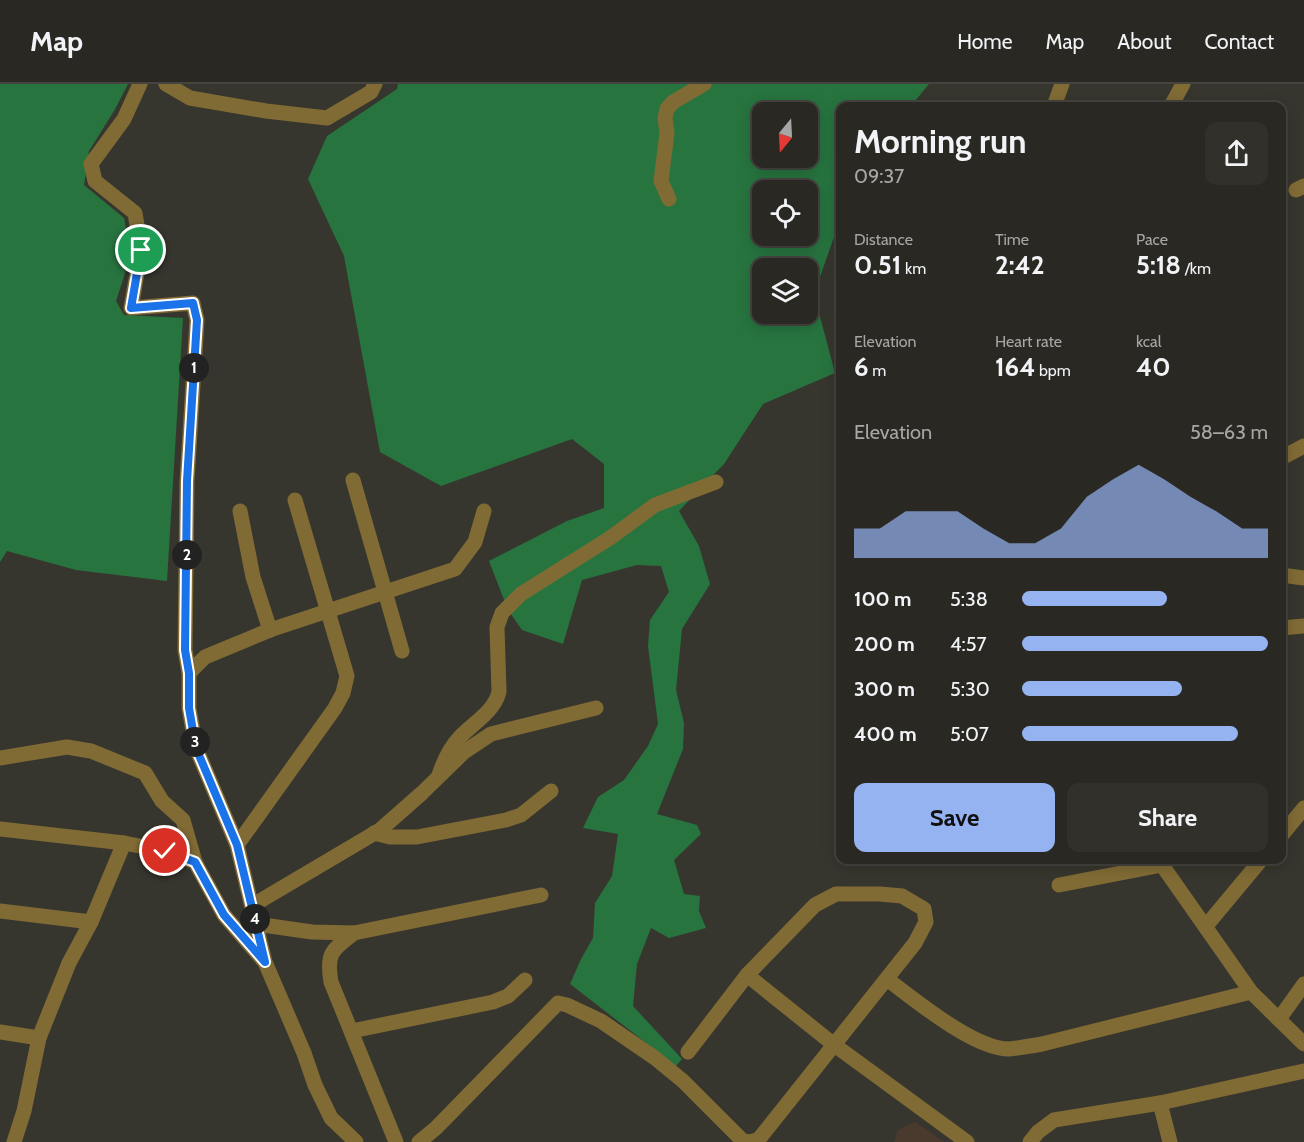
<!DOCTYPE html>
<meta charset="utf-8">
<style>
body{margin:0;font-family:Cabin,sans-serif;background:#31302a;color:#f1f3f6;height:100vh;display:flex;flex-direction:column;font-size:22px;white-space:nowrap}
*{box-sizing:border-box;margin:0}
p{font-size:20px;color:#a5a6a5}
.icon{flex:none;width:33px;height:33px;fill:none;stroke:currentColor;stroke-width:2;stroke-linecap:round;stroke-linejoin:round}
.map{position:relative;flex:1;overflow:hidden}
.side{position:absolute;left:836px;top:18px;width:450px;height:762px;display:flex;flex-direction:column;background:#292822;border-radius:12px;box-shadow:0 3px 15px #0003,0 0 0 2px #454440}
.side>*{flex:none}
.needle{width:39px;rotate:198deg}
.tools{position:absolute;left:752px;top:18px;display:grid;gap:12px}
.tools a{display:grid;place-items:center;width:66px;height:66px;border-radius:12px;background:#292822;box-shadow:0 3px 15px #0003,0 0 0 2px #454440;font-size:30px}
.pin{position:absolute;display:grid;place-items:center;width:51px;height:51px;color:#fff;margin:-26px;border:3px solid #fff;border-radius:50%;box-shadow:0 2px 6px #0007}
.km{position:absolute;width:30px;height:30px;margin:-15px;border-radius:50%;background:#222;color:#fff;font-size:16px;line-height:30px;text-align:center}
.round{display:grid;place-items:center;flex:none;width:63px;height:63px;border-radius:12px;background:#31302a}
.overview{display:flex;align-items:center;justify-content:space-between;height:102px;padding:0 18px}
h1{font-size:33px;font-weight:700;line-height:45px}
.figures{display:grid;grid-template-columns:repeat(3,1fr);gap:9px;height:102px;padding:6px 18px}
.figures div{display:grid;align-content:center}
.figures b{font-size:26px;font-weight:700}
.figures small{font-size:16px;font-weight:400}
.figures p{font-size:16px}
.chart{height:168px;padding:12px 18px}
.chart p{display:flex;justify-content:space-between}
.chart svg{width:100%;height:108px;margin-top:6px;fill:#95b2f1;opacity:.7}
.primary-button{display:flex;gap:12px;margin-top:auto;padding:12px 18px}
.primary-button a{flex:1;height:69px;border-radius:12px;background:#95b2f1;color:#111;font-size:24px;font-weight:700;line-height:69px;text-align:center}
.primary-button a+a{background:#31302a;color:#f1f3f6}
ul{padding:0 18px;list-style:none;font-size:20px}
li{display:grid;grid-template-columns:96px 72px 1fr;align-items:center;height:45px}
li i{height:15px;border-radius:8px;background:#95b2f1}
header{display:flex;align-items:center;gap:36px;box-sizing:border-box;height:84px;padding:0 30px;background:#292822;border-bottom:2px solid #454440}
header strong{font-size:28px}
nav{display:flex;gap:33px;margin-inline-start:auto;font-size:21px}
.map>svg:first-child{display:block}
.education{fill:#493a2d}
.forest{fill:#27743f;fill-rule:evenodd}
.lines{fill:none;stroke-linecap:round;stroke-linejoin:round}
.minor{stroke:#816b35;stroke-width:15}
.route-casing{stroke:#fff;stroke-width:12}
.route{stroke:#1a73e8;stroke-width:8}
</style>
<header>
<strong>Map</strong>
<nav><a>Home</a><a>Map</a><a>About</a><a>Contact</a></nav>
</header>
<div class="map">
<svg width="1304" height="1058" viewBox="0 0 1304 1058">
<rect width="100%" height="100%" fill="#37362e"/>
<path class="education" d="M915,1038L944,1058H894L898,1046Z"/>
<g class="forest">
<path d="M0,0H128L114,27L89,67L84,101L124,134L131,171L116,217L124,231L183,234L167,497L76,486L7,467L0,478Z"/>
<path d="M398,0H929L911,22H840V136L814,210L835,289L763,320L724,380L679,427L699,462L710,500L682,545L676,606L684,639L683,665L657,730L697,741L701,750L674,776L684,810L700,812L699,827L706,844L669,854L651,844L637,880L633,922L682,975L676,982L570,900L581,875L593,854L595,819L612,792L618,750L583,744L598,713L624,696L648,662L658,640L648,562L650,536L669,508L661,482L637,481L582,496L563,560L522,546L508,526L489,477L567,437L604,424V380L572,355L441,402L380,368L344,172L308,95L327,52L397,5ZM762,28H807V74H762ZM762,106H807V152H762ZM762,184H807V230H762Z"/>
</g>
<g class="lines">
<g class="minor">
<path d="M140,0L124,35L91,80L95,97L135,129L141,166L131,224L193,219L197,236L187,397L185,566L189,589V624L196,664L237,761L265,878L304,969L315,1001L331,1034L356,1058"/>
<path d="M166,0L190,14L266,27L327,34L371,8L375,0"/>
<path d="M1054,22L1062,0"/>
<path d="M1171,22L1183,0"/>
<path d="M1296,106L1304,102"/>
<path d="M669,115L661,97L667,49L665,34L667,25L673,18L704,0"/>
<path d="M1281,370L1287,371L1304,362"/>
<path d="M353,396L402,567"/>
<path d="M240,427L253,493L270,546"/>
<path d="M1281,491L1304,494"/>
<path d="M1281,544L1304,542"/>
<path d="M189,589L205,573L270,546L455,485L475,458L484,427"/>
<path d="M0,674L67,663L91,667L145,689L162,717L183,736L195,778"/>
<path d="M439,691C444,676 449,665 459,654C473,639 494,628 499,608L497,543L502,529L521,510L610,454L655,421L716,398"/>
<path d="M0,745L124,759L165,767L195,778L224,831L263,876"/>
<path d="M374,749L390,753H417L506,736L521,731L551,707"/>
<path d="M1281,752L1304,724"/>
<path d="M237,761L335,624L343,609L347,592L295,416"/>
<path d="M1160,776L1162,781L1251,908L1304,960"/>
<path d="M1059,801L1162,781"/>
<path d="M253,821L380,746L422,709L464,668L491,650L596,624"/>
<path d="M0,827L91,838"/>
<path d="M256,840L312,848L354,849L541,811"/>
<path d="M1206,842L1261,776"/>
<path d="M354,849C332,866 326,869 331,898L396,1058"/>
<path d="M747,891L833,960L967,1058"/>
<path d="M887,895C915,916 974,965 1009,965C1020,964 1031,962 1042,960L1251,908"/>
<path d="M1279,935L1304,900"/>
<path d="M352,947L493,918L508,912L525,896"/>
<path d="M0,948L39,954"/>
<path d="M1160,1019L1170,1058"/>
<path d="M14,1058L24,1027L39,954L69,879L91,838L124,759"/>
<path d="M419,1058L436,1044L558,919L567,921L601,937L655,974L683,997L743,1057L750,1058L759,1055L915,859L926,838L924,825L902,812L880,810H836L815,821L747,891L688,968"/>
<path d="M1030,1058L1038,1048L1054,1036L1160,1019L1304,987"/>
</g>
</g>
<g class="lines">
<g class="route-casing">
<path id="route" d="M141,166L131,224L193,219L197,236L187,397L185,566L189,589V624L196,664L237,761L265,878L224,831L195,778L165,767"/>
</g>
<use href="#route" class="route"/>
</g>
</svg>
<div class="tools">
<a><svg class="needle" viewBox="-14 -14 28 28"><path d="M0-13l5 13h-10z" fill="#e53935"/><path d="M0 13l5-13h-10z" fill="#a5a6a5"/></svg></a>
<a><svg class="icon" aria-label="locate" viewBox="0 0 24 24"><circle cx="12" cy="12" r="6"/><path d="M12 2v4M12 18v4M2 12h4M18 12h4"/></svg></a>
<a><svg class="icon" aria-label="layers" viewBox="0 0 24 24"><path d="M12 4l9 5-9 5-9-5zM3 14l9 5 9-5"/></svg></a>
</div>
<div class="pin" style="left:141px;top:166px;background:#1e9e55"><svg class="icon" aria-label="arrive" viewBox="0 0 24 24"><path d="M6 21V4h12l-3 4 3 4H6"/></svg></div>
<div class="pin" style="left:165px;top:767px;background:#d93025"><svg class="icon" aria-label="check" viewBox="0 0 24 24"><path d="M5 12l5 5 9-10"/></svg></div>
<b class="km" style="left:194px;top:284px">1</b>
<b class="km" style="left:187px;top:471px">2</b>
<b class="km" style="left:195px;top:658px">3</b>
<b class="km" style="left:255px;top:835px">4</b>
<section class="side">
<div class="overview"><div><h1>Morning run</h1><p>09:37</p></div><a class="round"><svg class="icon" aria-label="share" viewBox="0 0 24 24"><path d="M12 15V3M7 8l5-5 5 5M5 13v7h14v-7"/></svg></a></div>
<div class="figures">
<div><p>Distance</p><b>0.51<small> km</small></b></div>
<div><p>Time</p><b>2:42</b></div>
<div><p>Pace</p><b>5:18<small> /km</small></b></div>
</div>
<div class="figures">
<div><p>Elevation</p><b>6<small> m</small></b></div>
<div><p>Heart rate</p><b>164<small> bpm</small></b></div>
<div><p>kcal</p><b>40</b></div>
</div>
<div class="chart"><p><span>Elevation</span>58–63 m</p>
<svg viewBox="0 0 160 44" preserveAspectRatio="none"><path d="M0 44V32L10 32L20 25L30 25L40 25L50 32L60 38L70 38L80 32L90 19L100 12L110 6L120 12L130 19L140 25L150 32L160 32V44z"/></svg>
</div>
<ul>
<li><b>100 m</b>5:38<i style="width:59%"></i></li>
<li><b>200 m</b>4:57<i style="width:100%"></i></li>
<li><b>300 m</b>5:30<i style="width:65%"></i></li>
<li><b>400 m</b>5:07<i style="width:88%"></i></li>
</ul>
<div class="primary-button"><a>Save</a><a>Share</a></div>
</section>
</div>
